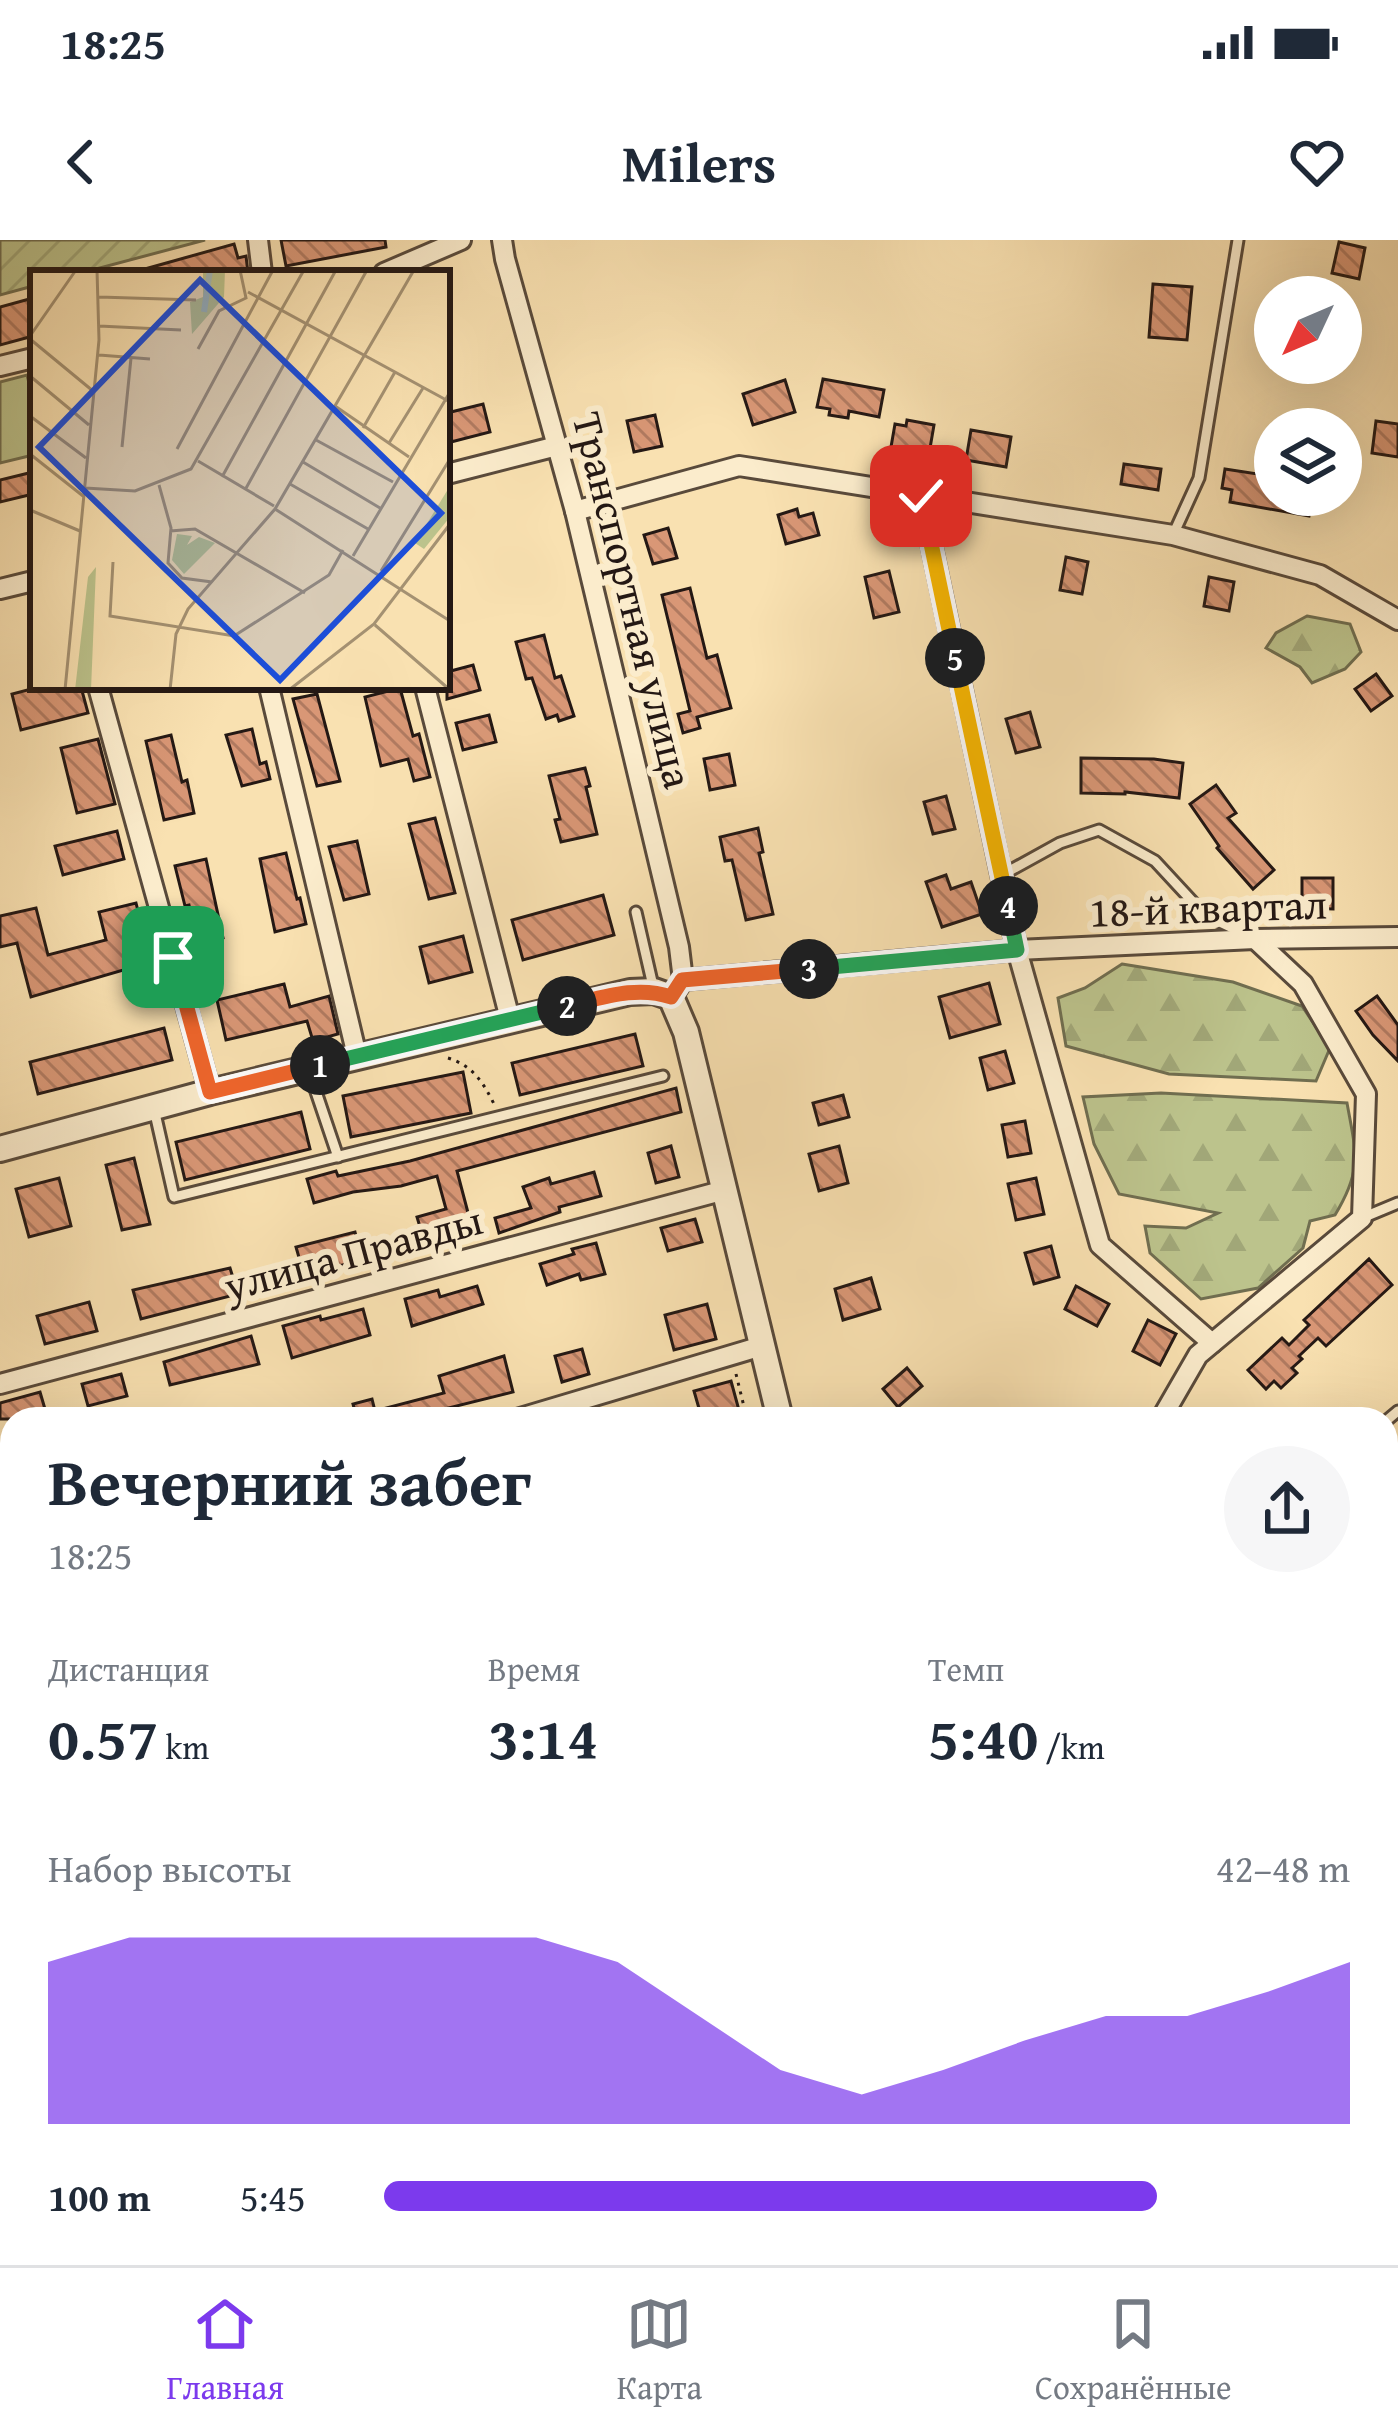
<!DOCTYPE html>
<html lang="ru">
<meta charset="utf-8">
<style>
body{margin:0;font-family:"Gentium Book Plus",serif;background:#f6f6f7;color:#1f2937;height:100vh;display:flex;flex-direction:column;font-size:45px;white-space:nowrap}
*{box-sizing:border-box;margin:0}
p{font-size:39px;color:#747a83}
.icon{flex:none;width:66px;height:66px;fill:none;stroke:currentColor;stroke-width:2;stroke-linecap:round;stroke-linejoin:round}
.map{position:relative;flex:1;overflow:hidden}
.side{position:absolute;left:0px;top:1167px;width:1398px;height:858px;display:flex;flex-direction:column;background:#fff;border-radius:36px 36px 0 0;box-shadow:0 12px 48px #0002}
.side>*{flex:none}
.needle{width:78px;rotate:226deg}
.buttons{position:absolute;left:1254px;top:36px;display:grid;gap:24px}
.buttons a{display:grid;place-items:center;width:108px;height:108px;border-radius:50%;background:#fff;box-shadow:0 12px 48px #0002;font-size:60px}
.pin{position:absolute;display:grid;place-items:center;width:102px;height:102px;color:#fff;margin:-51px;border-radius:24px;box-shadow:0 6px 18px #0006}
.km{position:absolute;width:60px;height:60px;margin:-30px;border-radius:50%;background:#222;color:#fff;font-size:33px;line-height:60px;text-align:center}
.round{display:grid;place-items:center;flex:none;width:126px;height:126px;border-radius:63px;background:#f6f6f7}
.head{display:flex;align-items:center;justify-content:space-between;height:204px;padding:0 48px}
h1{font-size:66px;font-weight:700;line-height:90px}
.metrics{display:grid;grid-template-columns:repeat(3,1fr);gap:18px;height:204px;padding:12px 48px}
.metrics div{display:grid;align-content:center}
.metrics b{font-size:60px;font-weight:700}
.metrics small{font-size:33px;font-weight:400}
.metrics p{font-size:33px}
.chart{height:336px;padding:24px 48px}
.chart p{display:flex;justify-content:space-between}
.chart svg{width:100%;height:216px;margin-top:12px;fill:#7c3aed;opacity:.7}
ul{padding:0 48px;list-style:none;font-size:39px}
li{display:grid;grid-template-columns:192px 144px 1fr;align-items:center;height:90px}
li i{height:30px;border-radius:15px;background:#7c3aed}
.status{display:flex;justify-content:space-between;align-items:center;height:84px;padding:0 60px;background:#fff;direction:ltr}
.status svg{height:33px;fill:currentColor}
header{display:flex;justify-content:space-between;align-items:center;height:156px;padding:0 48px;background:#fff;font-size:54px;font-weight:700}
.dock{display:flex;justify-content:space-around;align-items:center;height:168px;border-top:3px solid #e0e1e3;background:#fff;font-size:33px;color:#747a83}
.dock a{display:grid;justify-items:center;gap:6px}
.dock .current{color:#7c3aed}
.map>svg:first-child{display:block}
.forest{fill:url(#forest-firs);stroke:#706e50;stroke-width:3}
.park{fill:#bcc38c;stroke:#706e50;stroke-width:3}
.garden{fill:url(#garden-furrows);stroke:#706e50;stroke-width:3}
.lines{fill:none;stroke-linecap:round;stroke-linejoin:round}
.stream{stroke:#717976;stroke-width:4.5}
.building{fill:url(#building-back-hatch);stroke:#241814;stroke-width:3}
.service-casing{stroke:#594a3b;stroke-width:15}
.minor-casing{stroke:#594a3b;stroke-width:24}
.tertiary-casing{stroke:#594a3b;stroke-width:30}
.secondary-casing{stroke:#241814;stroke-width:33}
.path{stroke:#241814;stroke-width:3;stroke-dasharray:3 6;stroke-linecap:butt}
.service{stroke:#fbeccc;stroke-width:9}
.minor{stroke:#fbeccc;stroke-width:18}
.tertiary{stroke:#fbeccc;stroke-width:24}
.secondary{stroke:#fbeccc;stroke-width:27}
.split-1-casing{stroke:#fff;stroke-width:24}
.split-2-casing{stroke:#fff;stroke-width:24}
.split-3-casing{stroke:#fff;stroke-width:24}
.split-4-casing{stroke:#fff;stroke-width:24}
.split-5-casing{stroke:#fff;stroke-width:24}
.split-6-casing{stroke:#fff;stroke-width:24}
.split-1{stroke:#f0652b;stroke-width:15}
.split-2{stroke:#22a559;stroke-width:15}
.split-3{stroke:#f0652b;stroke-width:15}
.split-4{stroke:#22a559;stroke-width:15}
.split-5{stroke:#f5b400;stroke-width:15}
.split-6{stroke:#f5b400;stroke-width:15}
.labels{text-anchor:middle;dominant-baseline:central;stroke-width:12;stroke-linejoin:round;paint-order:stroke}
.street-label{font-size:42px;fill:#241814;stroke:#fbeccc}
.inset-river{fill:none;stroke:#a4bab8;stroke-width:6}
.inset-road{fill:none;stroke:#a49172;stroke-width:3}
.view{fill:#1d4ed8;fill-opacity:0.15;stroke:#1d4ed8;stroke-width:6}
.inset-edge{fill:none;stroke:#241814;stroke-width:6}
</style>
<div class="status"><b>18:25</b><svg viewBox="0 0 49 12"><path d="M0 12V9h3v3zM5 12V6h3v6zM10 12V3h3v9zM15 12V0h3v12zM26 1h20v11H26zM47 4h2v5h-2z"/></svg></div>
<header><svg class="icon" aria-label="back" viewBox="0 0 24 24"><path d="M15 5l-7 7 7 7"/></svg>Milers<svg class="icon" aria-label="heart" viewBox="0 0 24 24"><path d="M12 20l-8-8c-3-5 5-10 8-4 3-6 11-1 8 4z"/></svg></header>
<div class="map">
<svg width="1398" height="2025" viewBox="0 0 1398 2025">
<defs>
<pattern id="forest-firs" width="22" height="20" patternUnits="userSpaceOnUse" patternTransform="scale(3)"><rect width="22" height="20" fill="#bcc38c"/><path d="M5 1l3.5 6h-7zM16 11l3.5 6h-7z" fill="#a1a778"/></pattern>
<pattern id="garden-furrows" width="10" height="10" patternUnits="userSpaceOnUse" patternTransform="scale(3)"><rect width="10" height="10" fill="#bcc38c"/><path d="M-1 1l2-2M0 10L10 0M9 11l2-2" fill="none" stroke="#a1a778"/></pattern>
<pattern id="building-back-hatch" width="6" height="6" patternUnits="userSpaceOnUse" patternTransform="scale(3)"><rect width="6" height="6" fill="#d99776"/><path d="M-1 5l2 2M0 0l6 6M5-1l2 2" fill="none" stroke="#b07a60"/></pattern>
</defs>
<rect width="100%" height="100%" fill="#f9e1b1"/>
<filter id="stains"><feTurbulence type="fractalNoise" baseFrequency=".00167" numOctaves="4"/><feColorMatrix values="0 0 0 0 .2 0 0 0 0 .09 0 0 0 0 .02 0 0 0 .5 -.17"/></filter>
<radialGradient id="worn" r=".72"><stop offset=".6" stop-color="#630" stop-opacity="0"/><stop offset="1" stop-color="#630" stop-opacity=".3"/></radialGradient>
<g class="forest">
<path d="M1307,376L1350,384L1361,412L1345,429L1312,443L1300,427L1266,408L1276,393Z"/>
<path d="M1122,724L1233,742L1302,766L1330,808L1316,841L1169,834L1066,806L1058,758L1085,748Z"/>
<path d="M1161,853L1347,863C1356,913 1363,929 1335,975L1310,981L1303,1008L1258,1048L1201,1059L1150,1013L1145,986L1186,988L1218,973L1119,954L1094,904L1083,857Z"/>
<path d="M12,1845V1997L0,2002V1847Z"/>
</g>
<path class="park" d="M27,135L33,158V215L0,223V142Z"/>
<path class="garden" d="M0,0H205L81,33H33V46L0,55Z"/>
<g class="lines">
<path class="stream" d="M0,1952L12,1942"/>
</g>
<g class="building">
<path d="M281,0H385L386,7L286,26Z"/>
<path d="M1339,2L1365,8L1359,39L1332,33Z"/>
<path d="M234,4L238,18L246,16L248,33H145V29Z"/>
<path d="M1153,44L1192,47L1187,100L1149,97Z"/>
<path d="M33,58V96L0,105V67Z"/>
<path d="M823,139L884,150L879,177L849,171L848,178L829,175L830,169L817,167Z"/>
<path d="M785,140L795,172L753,185L743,154Z"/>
<path d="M483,164L490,192L447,203V173Z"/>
<path d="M655,175L662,206L634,212L627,181Z"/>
<path d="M907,180L934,185L929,214L891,207L895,184L906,186Z"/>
<path d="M1376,181L1398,184V217L1372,213Z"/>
<path d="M971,190L1011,197L1006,227L966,220Z"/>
<path d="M1124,224L1161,229L1158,250L1121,244Z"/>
<path d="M1225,229L1271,236L1269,255H1313L1309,276L1230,262L1232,250L1222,248Z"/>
<path d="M33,232V254L0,262V240Z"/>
<path d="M797,269L799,277L813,273L819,295L786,304L778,275Z"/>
<path d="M668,288L677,318L653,324L644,295Z"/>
<path d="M1066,317L1088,322L1082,354L1060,350Z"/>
<path d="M889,331L899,372L874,378L865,337Z"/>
<path d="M1209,337L1234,342L1229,371L1204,366Z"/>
<path d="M690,348L707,418L717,415L731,468L697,477L700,488L683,493L678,474L690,471L662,355Z"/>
<path d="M544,395L555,438L561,436L574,476L559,481L557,475L546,479L532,438L526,439L516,402Z"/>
<path d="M473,425L480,450L447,459V432Z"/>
<path d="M1376,434L1392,456L1371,471L1355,449Z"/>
<path d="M39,447H81L88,473L21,490L12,454Z"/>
<path d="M400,448L413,496L419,494L430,537L414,541L408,519L381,526L365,457Z"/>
<path d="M317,454L340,541L317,546L293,459Z"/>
<path d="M1030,472L1040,507L1016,513L1006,479Z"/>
<path d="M489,475L496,502L463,510L456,483Z"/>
<path d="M252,489L260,524L266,522L270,539L242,546L226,495Z"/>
<path d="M171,495L182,542L187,540L194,573L164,580L146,501Z"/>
<path d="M98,499L115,564L77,573L61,508Z"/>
<path d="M729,514L735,545L710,550L704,519Z"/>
<path d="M1081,518L1154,519L1183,523L1179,558L1125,552V554L1081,553Z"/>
<path d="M585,528L590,546L586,547L597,594L561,602L555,580L560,579L549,536Z"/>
<path d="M1216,545L1236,573L1228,578L1274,630L1253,649L1217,608L1219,606L1190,564Z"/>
<path d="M946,556L955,589L933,594L924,562Z"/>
<path d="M435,578L455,653L429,659L409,584Z"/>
<path d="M758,588L763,612L759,613L773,674L746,680L732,620L725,621L720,597Z"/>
<path d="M117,591L124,619L63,635L55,606Z"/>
<path d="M357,601L369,654L344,660L329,607Z"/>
<path d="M286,613L297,659L300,658L306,684L275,692L260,619Z"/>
<path d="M206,619L223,698L198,704L189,665L185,666L175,626Z"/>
<path d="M946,635L951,649L971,642L982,674L942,687L926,642Z"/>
<path d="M1302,638H1333V669L1302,668Z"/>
<path d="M603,655L614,695L523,720L512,680Z"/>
<path d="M136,663L151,722L31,757L17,703L0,707V676L36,668L48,715L106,700L99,672Z"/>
<path d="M463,696L472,732L429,743L420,707Z"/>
<path d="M989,743L1000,784L950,798L939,757Z"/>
<path d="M284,744L290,767L329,756L338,794L313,801L307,781L226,800L217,760Z"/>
<path d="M1377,756L1398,785V821L1373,795L1356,771Z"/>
<path d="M164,788L172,820L38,854L30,822Z"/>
<path d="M635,794L643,826L520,855L512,823Z"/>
<path d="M1005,811L1014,843L988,850L980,818Z"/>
<path d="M463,832L471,873L351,897L343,856Z"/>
<path d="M676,848L681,872L457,931L471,984L423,997L417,977L446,969L437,936L401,946L353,952L314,963L307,939L336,931L338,936L410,921Z"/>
<path d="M843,855L849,877L819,885L813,863Z"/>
<path d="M301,872L310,909L185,940L176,902Z"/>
<path d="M1025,881L1031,913L1008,917L1002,885Z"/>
<path d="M671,906L679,937L656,943L648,913Z"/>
<path d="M839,906L848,943L819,951L809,914Z"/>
<path d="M134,918L150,984L122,990L106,925Z"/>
<path d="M594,932L601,956L559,967L560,972L499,993L495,978L531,968L523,947L549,938L551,944Z"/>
<path d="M59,938L71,986L29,997L16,949Z"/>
<path d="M1036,938L1044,974L1016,980L1008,944Z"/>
<path d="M695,979L702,1002L668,1011L661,988Z"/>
<path d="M355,992L362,1020L304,1035L296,1007Z"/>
<path d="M596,1003L605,1034L581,1040L579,1034L547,1045L540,1024L574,1014L572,1009Z"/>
<path d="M1051,1006L1059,1037L1034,1044L1025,1013Z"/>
<path d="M1369,1019L1392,1045L1326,1106L1318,1098L1299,1116L1302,1119L1292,1128L1297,1133L1281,1148L1274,1141L1266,1149L1248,1130L1282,1098L1289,1105L1309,1085L1304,1080Z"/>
<path d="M230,1028L238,1054L141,1079L133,1050Z"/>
<path d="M871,1038L880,1069L843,1080L835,1049Z"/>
<path d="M477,1046L483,1064L412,1086L405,1059L438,1050L440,1057Z"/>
<path d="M1076,1046L1109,1064L1097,1086L1065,1069Z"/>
<path d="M89,1062L97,1091L45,1104L37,1076Z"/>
<path d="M707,1064L716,1099L674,1110L665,1075Z"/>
<path d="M363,1069L370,1095L292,1118L283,1086L320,1076L321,1080Z"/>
<path d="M1148,1080L1176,1094L1160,1125L1133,1111Z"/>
<path d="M251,1096L259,1124L170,1145L164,1122Z"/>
<path d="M582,1109L589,1134L562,1142L555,1116Z"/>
<path d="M504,1116L513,1152L432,1172L434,1179H357L353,1164L372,1159L375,1171L444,1153L439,1136Z"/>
<path d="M907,1128L922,1146L898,1167L883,1149Z"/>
<path d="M121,1134L127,1156L88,1166L82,1144Z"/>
<path d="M731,1141L740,1174L721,1179H702L694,1151Z"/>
<path d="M40,1152L47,1176L35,1179H0V1163Z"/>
</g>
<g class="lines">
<g class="service-casing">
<g id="service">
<path d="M1173,295L1199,238L1238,0"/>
<path d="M1002,635L1060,603L1099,590L1155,621L1205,675L1245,694"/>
<path d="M636,672L653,746"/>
<path d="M309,831L338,917"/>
<path d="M154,869L174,957L663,836"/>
<path d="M1362,978L1398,963"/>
<path d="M1386,1181L1398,1171"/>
</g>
</g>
<g class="minor-casing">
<g id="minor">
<path d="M258,0L262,33"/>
<path d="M502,0L505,19L575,271L679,707L683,740"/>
<path d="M384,33L461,0"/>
<path d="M0,126L33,118"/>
<path d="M447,234L557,206"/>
<path d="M921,256L1017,710L1100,1005L1212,1103"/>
<path d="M575,271L739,226L1173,295L1320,335L1398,380"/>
<path d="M0,349L33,341"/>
<path d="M98,447L210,852"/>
<path d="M269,447L357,816"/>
<path d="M425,447L510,779"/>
<path d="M677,749L683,740L1017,710L1255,699L1398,697"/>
<path d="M0,1144L725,950"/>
<path d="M517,1179L762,1106"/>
<path d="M1161,1179L1198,1115L1362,978L1366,854L1303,744L1255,699"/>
<path d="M0,1312L12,1309"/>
<path d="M0,1660L12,1657"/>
<path d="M0,1795L12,1798"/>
<path d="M154,2013L165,2025"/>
<path d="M398,2013L408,2025"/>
<path d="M638,2013L647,2025"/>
<path d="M1108,2013V2025"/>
<path d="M1289,2013L1290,2025"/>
</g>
</g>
<g class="tertiary-casing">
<g id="tertiary">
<path d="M0,909L210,852L630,752L654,751L671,757L686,792L780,1179"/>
<path d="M0,1488L12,1485"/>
</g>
</g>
<g class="secondary-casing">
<g id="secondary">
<path d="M1386,1666L1398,1657"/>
<path d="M930,2025L946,2013"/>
</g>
</g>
<g class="path">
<path d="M448,818C473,826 483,842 494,864"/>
<path d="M736,1134L747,1179"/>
<path d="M967,2024L981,2013"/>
<path d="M856,2025L872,2013"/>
<path d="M881,2025L897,2013"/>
</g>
<use href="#service" class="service"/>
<use href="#minor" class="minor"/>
<use href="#tertiary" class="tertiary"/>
<use href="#secondary" class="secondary"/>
</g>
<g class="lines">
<g class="split-1-casing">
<path id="split-1" d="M173,717L210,852L320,825"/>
</g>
<g class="split-2-casing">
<path id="split-2" d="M320,825L567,766"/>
</g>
<g class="split-3-casing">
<path id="split-3" d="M567,766C602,758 636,745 671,757L682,740L809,729"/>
</g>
<g class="split-4-casing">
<path id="split-4" d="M809,729L1017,710L1008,666"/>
</g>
<g class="split-5-casing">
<path id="split-5" d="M955,418L1008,666"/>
</g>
<g class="split-6-casing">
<path id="split-6" d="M921,256L955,418"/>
</g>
<use href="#split-1" class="split-1"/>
<use href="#split-2" class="split-2"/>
<use href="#split-3" class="split-3"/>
<use href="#split-4" class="split-4"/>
<use href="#split-5" class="split-5"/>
<use href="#split-6" class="split-6"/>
</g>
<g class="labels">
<g class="street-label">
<text transform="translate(634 360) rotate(76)">Транспортная улица</text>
<text transform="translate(1208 667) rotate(-2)">18-й квартал</text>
<text transform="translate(353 1012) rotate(-15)">улица Правды</text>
</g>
</g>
<g transform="translate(30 30)">
<rect width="420" height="420" fill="#f9e1b1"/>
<path d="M173,0H195L194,27L162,64L160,32L173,27ZM147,264L162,266L157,275L169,267L185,273L154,304L142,290ZM66,297L61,420H45L58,307Z" fill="#bcc38c"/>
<path d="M420,216V247L394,279L385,273Z" fill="#bcc38c"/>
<path class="inset-river" d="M174,42L180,0"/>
<path class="inset-road" d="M218,22L420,132M69,27L166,30M69,56L151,60M0,66L46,0M0,69L63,121M168,79L189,41L216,28L210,0M69,85L120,89M0,106L59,155M305,136L379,187M0,146L56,188M333,158L365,102M286,170L363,212M359,173L393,118M92,177L101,88M147,179L243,0M0,184L53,226M168,191L244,236M273,192L350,238M192,207L306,0M260,214L338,259M129,215L141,258L138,293L152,308L182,312M55,218L105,221L161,199L274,0M215,220L337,0M245,239L420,351M0,240L50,261M140,261L165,259L275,323M323,286L420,122M83,292L80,346L204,366L299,305L313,280M351,301L420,189M345,355L420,420M35,420L69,70L67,0M140,420L146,364L158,339L245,239L384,0M259,420L344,354L420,254"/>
<path class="view" d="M170,10L411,243L250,410L9,177Z"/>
<rect width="420" height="420" class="inset-edge"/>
</g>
<rect width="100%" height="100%" filter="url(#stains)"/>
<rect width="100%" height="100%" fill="url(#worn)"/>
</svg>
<div class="buttons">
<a><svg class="needle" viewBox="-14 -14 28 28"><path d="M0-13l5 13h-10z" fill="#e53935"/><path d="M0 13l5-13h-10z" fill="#747a83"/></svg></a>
<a><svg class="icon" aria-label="layers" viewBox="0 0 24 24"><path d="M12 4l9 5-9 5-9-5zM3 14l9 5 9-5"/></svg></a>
</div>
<div class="pin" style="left:173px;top:717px;background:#1e9e55"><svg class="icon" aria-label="arrive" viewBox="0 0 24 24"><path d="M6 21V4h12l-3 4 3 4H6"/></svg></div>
<div class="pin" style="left:921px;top:256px;background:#d93025"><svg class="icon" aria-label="check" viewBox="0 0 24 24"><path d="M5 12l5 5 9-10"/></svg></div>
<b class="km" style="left:320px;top:825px">1</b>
<b class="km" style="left:567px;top:766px">2</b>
<b class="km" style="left:809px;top:729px">3</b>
<b class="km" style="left:1008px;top:666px">4</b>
<b class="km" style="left:955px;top:418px">5</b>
<section class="side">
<div class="head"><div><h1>Вечерний забег</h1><p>18:25</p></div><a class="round"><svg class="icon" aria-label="share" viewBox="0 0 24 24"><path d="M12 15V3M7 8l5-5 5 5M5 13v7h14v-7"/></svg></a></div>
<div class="metrics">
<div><p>Дистанция</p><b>0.57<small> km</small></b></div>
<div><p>Время</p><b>3:14</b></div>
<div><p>Темп</p><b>5:40<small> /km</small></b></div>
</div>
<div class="chart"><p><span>Набор высоты</span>42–48 m</p>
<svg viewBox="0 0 160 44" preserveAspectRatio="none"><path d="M0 44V11L10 6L20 6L30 6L40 6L50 6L60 6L70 11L80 22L90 33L100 38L110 33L120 27L130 22L140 22L150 17L160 11V44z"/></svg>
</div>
<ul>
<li><b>100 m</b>5:45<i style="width:80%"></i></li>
</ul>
</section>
</div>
<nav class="dock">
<a class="current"><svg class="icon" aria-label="home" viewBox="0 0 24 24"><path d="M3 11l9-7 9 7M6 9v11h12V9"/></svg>Главная</a>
<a><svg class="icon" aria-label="map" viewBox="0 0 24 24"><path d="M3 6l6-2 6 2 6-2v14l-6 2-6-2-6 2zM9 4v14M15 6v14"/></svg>Карта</a>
<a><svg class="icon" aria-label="saved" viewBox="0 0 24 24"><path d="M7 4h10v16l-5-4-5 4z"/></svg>Сохранённые</a>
</nav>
